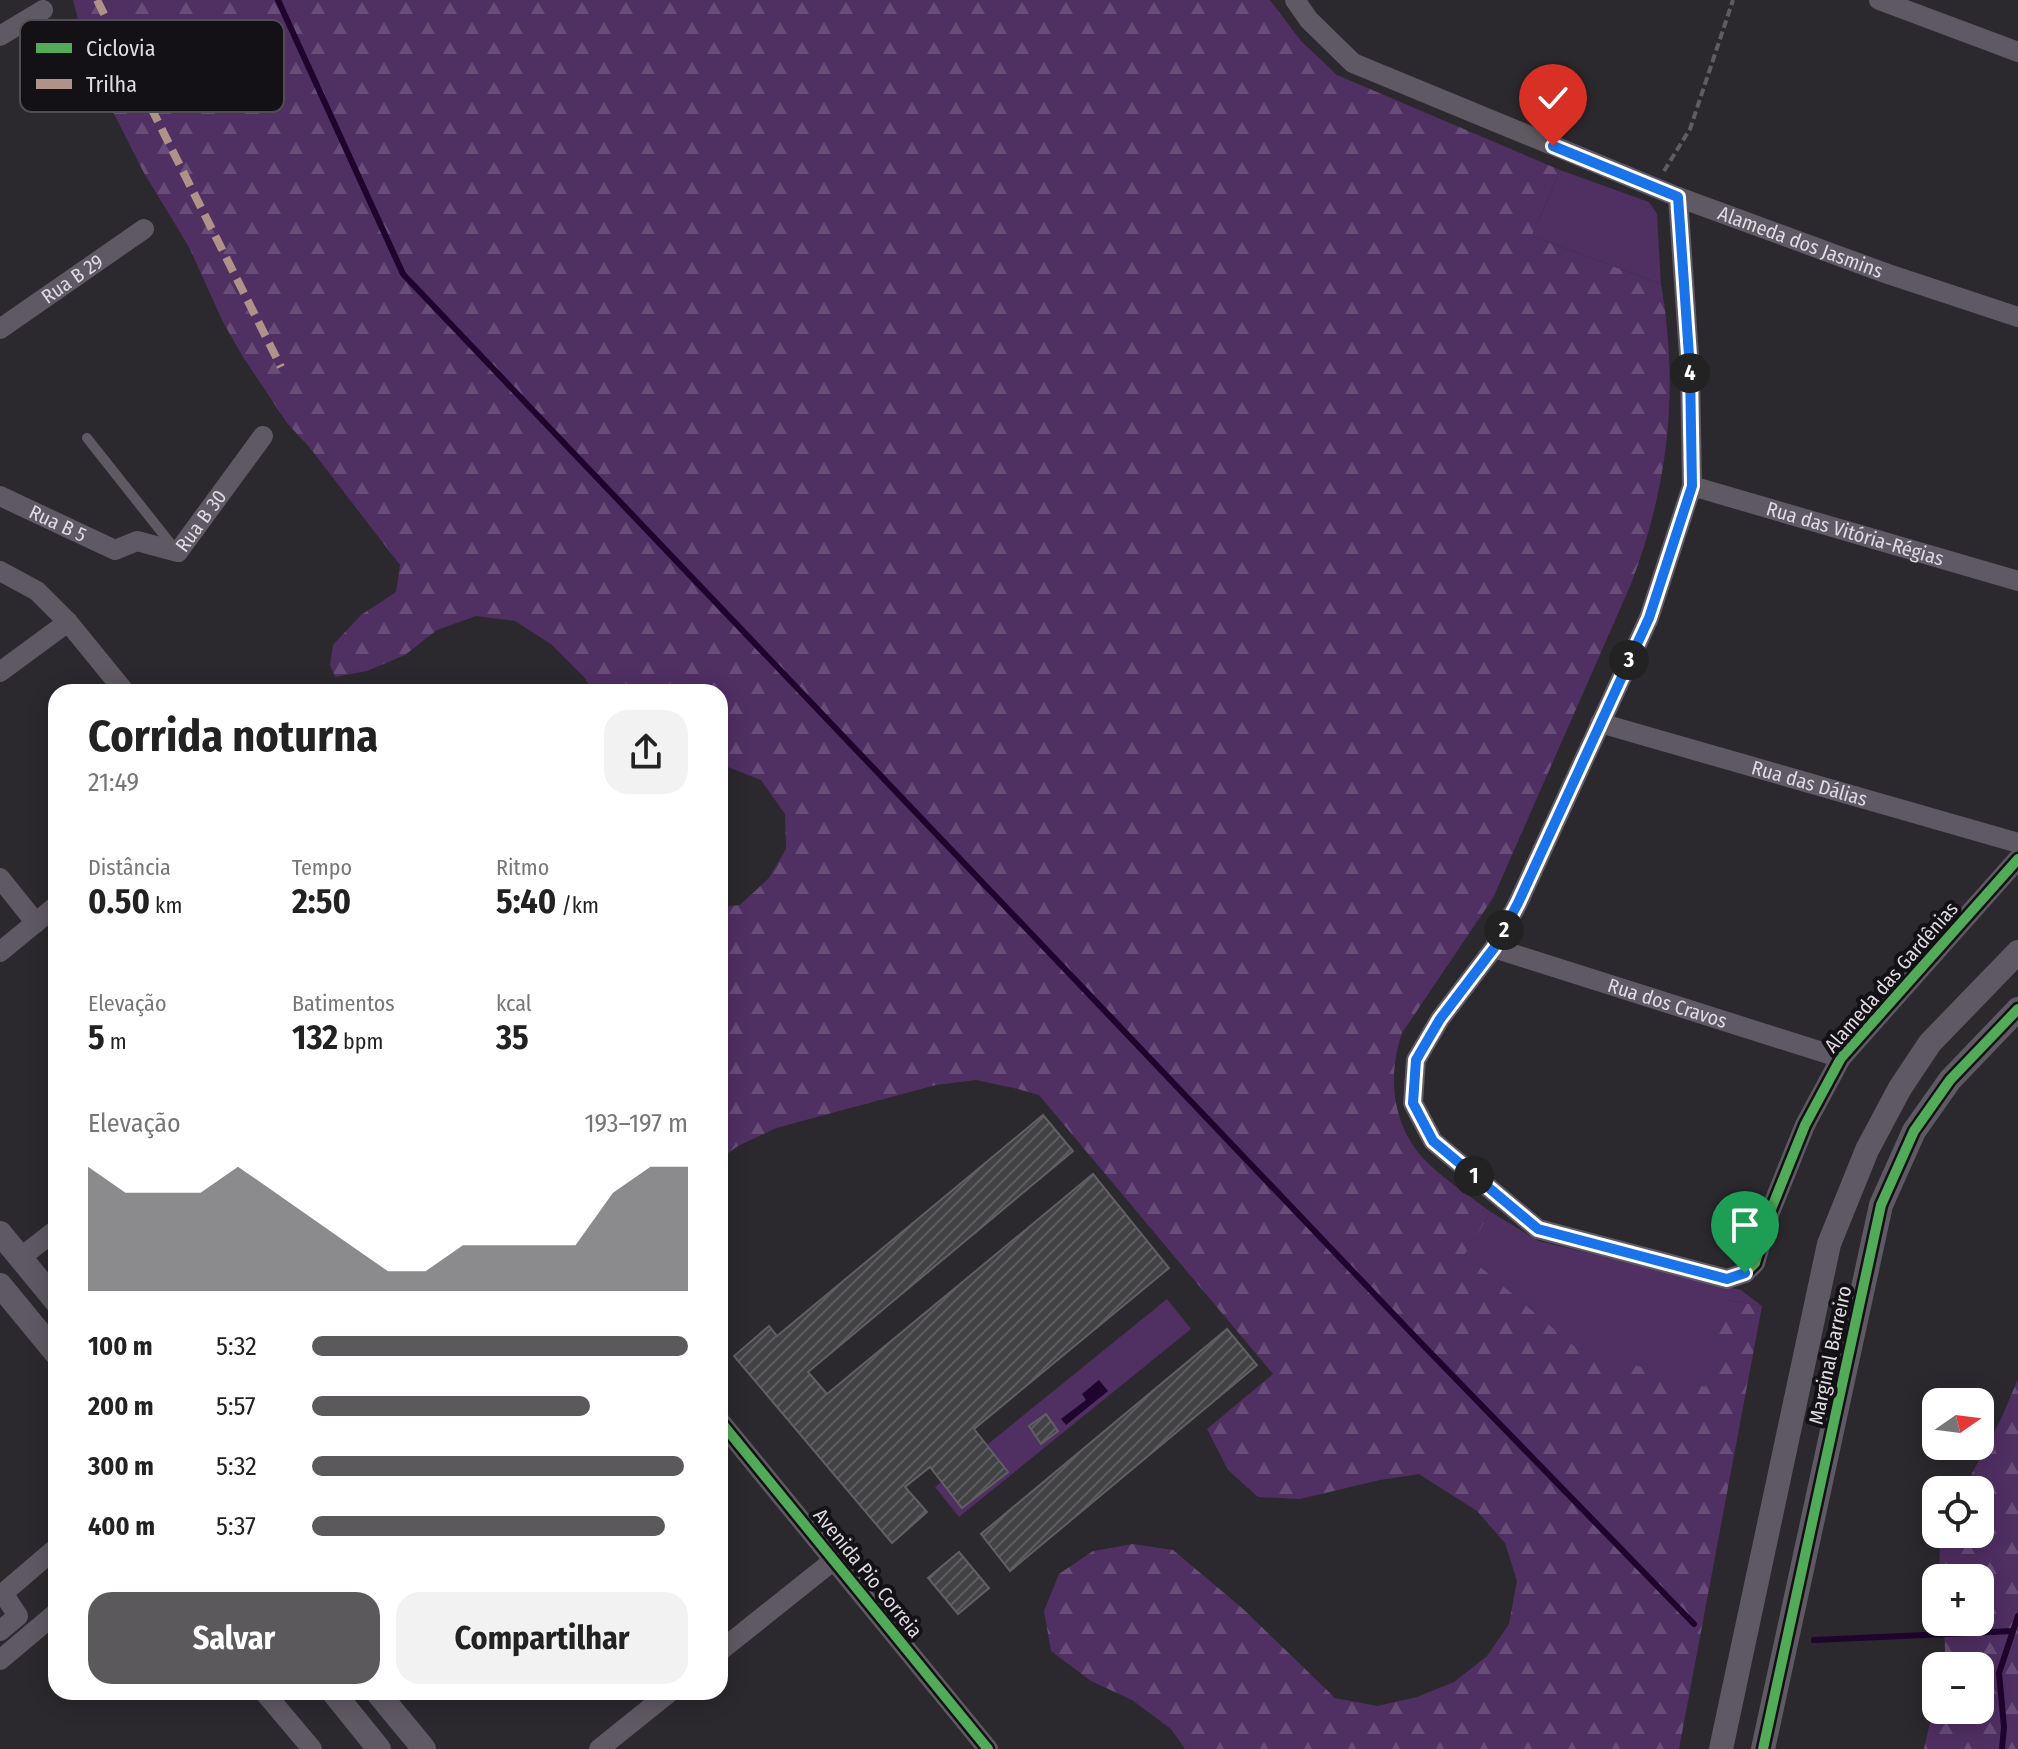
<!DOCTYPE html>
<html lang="pt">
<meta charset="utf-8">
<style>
body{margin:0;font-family:"Fira Sans Condensed",sans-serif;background:#f2f2f2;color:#222;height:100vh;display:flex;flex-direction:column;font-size:30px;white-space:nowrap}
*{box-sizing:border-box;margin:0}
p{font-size:26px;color:#767676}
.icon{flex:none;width:44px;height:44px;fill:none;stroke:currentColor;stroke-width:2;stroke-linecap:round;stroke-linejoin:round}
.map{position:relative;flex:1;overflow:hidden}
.side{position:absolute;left:48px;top:684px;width:680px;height:1016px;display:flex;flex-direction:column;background:#fff;border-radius:24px;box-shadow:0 4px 20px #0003}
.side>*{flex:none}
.needle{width:52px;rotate:76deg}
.buttons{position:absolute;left:1922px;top:1388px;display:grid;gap:16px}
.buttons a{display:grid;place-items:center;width:72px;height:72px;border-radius:16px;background:#fff;box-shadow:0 4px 20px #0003;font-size:40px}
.pin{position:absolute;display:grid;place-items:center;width:68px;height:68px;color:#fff;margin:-82px -34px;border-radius:50% 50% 50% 0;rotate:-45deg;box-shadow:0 0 8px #0007}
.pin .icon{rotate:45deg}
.km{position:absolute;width:40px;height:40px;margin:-20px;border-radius:50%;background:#222;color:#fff;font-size:22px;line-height:40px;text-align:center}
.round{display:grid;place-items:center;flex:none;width:84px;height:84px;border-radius:24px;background:#f2f2f2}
.overview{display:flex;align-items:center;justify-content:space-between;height:136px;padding:0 40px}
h1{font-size:44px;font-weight:700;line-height:60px}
.metrics{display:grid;grid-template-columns:repeat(3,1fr);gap:12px;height:136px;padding:8px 40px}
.metrics div{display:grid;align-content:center}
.metrics b{font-size:34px;font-weight:700}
.metrics small{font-size:22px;font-weight:400}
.metrics p{font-size:22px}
.chart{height:224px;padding:16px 40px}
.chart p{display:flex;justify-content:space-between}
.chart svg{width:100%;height:144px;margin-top:8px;fill:#5b595c;opacity:.7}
.cta{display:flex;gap:16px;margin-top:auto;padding:16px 40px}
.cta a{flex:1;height:92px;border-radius:24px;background:#5b595c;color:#fff;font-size:32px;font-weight:700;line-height:92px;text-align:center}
.cta a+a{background:#f2f2f2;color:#222}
ul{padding:0 40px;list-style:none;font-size:26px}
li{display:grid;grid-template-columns:128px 96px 1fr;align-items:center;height:60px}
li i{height:20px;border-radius:10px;background:#5b595c}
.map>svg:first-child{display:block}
.forest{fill:url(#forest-firs)}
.green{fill:#502f63}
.water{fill:#1f042d}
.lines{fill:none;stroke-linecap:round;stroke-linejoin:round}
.stream{stroke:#1f042d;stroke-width:6}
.building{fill:url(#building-hatch);stroke:#615f63;stroke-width:2}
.path{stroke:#605c63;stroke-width:4;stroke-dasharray:8 4;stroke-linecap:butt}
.service{stroke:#5f5963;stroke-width:10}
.minor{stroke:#5f5963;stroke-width:20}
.tertiary{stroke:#5f5963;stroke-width:24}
.quiet{stroke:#af9288;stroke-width:8;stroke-dasharray:16 8;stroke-linecap:butt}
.cycleway-casing{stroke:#131115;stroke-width:15}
.cycleway{stroke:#51ab58;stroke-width:10}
.route-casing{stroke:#fff;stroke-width:16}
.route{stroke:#1a73e8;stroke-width:10}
.labels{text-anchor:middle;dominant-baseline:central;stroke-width:8;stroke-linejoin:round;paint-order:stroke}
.street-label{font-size:20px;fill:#dfdbe1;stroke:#131115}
.key{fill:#131115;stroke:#504e52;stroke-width:2}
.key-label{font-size:22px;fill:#dfdbe1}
</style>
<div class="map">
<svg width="2018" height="1749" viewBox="0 0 2018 1749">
<defs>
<pattern id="forest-firs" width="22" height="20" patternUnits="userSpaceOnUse" patternTransform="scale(2)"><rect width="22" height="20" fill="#502f63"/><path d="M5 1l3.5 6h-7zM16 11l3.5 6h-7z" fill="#694d79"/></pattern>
<pattern id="building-hatch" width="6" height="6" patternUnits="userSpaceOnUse" patternTransform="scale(2)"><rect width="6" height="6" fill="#424144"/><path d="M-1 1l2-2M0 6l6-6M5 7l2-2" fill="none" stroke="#5d5c5f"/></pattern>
</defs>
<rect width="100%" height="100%" fill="#2b292d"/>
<g class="forest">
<path d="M73,0H1270L1301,41L1337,75L1560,170L1532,236L1661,284C1679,390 1669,484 1631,584L1493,898L1402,1033C1386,1079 1393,1132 1431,1166C1449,1183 1471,1197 1491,1212L1465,1255L1762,1306L1679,1749H1185L1171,1729L1132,1700L1091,1681L1051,1651L1044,1611L1059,1574L1093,1551L1133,1544L1173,1550L1242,1608L1335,1698L1377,1706L1417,1697L1454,1682L1487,1656L1509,1624L1517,1581L1505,1543L1477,1511L1419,1474L1380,1480L1300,1499L1258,1497L1228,1470L1207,1429L1273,1374L1039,1095L1018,1089L976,1080L936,1085L776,1128L738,1146L720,1159V907L740,905L769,878L786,849L785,814L761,780L720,764V692H593L584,677L551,644L515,621L476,616L437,630L405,655L367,671L335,677L330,665L333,645L361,615L396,592L400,565L310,448L287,423L243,357L223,322L189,247L144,173L106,98L89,61Z"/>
<path d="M2018,1379V1749H1924L1936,1696V1710H1980V1666H1943L1945,1653L1944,1622H1980V1578H1939L1940,1540L1944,1534H1980V1490H1963L2000,1421Z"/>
</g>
<g class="green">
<path d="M1560,170L1649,202L1657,214L1661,284L1532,236Z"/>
<path d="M1491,1212L1539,1241L1741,1290L1762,1306L1727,1300L1705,1387L1574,1346L1465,1254Z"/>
<path d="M1167,1299L1191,1329L959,1517L935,1487Z"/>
</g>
<path class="water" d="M1099,1380L1108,1391L1066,1425L1061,1419L1086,1400L1082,1394Z"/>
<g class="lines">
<g class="stream">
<path d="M278,0L403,274L1421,1343L1694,1624"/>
<path d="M1814,1640L2013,1631"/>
<path d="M2002,1749L2004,1727L1999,1673L2018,1616"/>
</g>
</g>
<g class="building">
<path d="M1043,1115L1073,1151L808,1372L827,1394L1093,1174L1169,1268L974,1429L1008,1472L962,1508L930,1467L905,1487L927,1512L892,1543L734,1356L769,1326L777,1336Z"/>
<path d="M1227,1329L1257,1365L1010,1571L981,1534Z"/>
<path d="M1046,1414L1058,1431L1041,1444L1029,1426Z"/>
<path d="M959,1552L989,1588L958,1614L928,1578Z"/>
</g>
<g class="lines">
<path class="path" d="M1664,171L1690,129L1733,0"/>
<path class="service" d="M87,438L175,549"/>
<g class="minor">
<path id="s1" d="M1295,0L1309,20L1353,63L1678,197L1888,274L2018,317"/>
<path d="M1879,0L2018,52"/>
<path d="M0,36L43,10"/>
<path d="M1678,197L1690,370L1692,486L1649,618L1518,903L1494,948L1440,1019L1416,1060L1413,1103L1433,1141L1538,1229L1727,1279L1745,1273L1755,1263L1770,1212L1805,1125L1841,1058L2018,859"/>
<path id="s2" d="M0,329L144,229"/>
<path id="s3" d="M1692,486L2018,581"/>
<path id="s4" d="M0,496L115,550L137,541L178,552L263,436"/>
<path d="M0,571L37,591L68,622L125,692"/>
<path d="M0,672L68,622"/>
<path id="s5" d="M1600,723L2018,843"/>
<path d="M0,878L36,923"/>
<path id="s6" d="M1494,948L1841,1058"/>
<path d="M0,952L56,906"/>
<path d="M20,1258L56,1230"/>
<path d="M720,1421L988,1749"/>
<path d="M0,1596L56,1548"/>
<path d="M0,1631L18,1616L3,1593"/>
<path d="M720,1651L834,1560"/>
<path d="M0,1660L56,1613"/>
<path d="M264,1692L312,1749"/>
<path d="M599,1749L670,1692"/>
</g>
<g class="tertiary">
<path d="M0,1233L56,1301"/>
<path d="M0,1285L56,1353"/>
<path d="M333,1692L379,1749"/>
<path d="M377,1692L424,1749"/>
<path d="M1721,1749L1829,1244L1867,1150L1900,1088L1930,1043L2018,952"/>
<path d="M1763,1749L1881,1205L1914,1131L1950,1080L2018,1009"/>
</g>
<path class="quiet" d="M97,0L281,367"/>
<g class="cycleway-casing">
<g id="cycleway">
<path d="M1678,197L1690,370L1692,486L1649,618L1518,903L1494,948L1440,1019L1416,1060L1413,1103L1433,1141L1538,1229L1727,1279L1745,1273L1755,1263L1770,1212L1805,1125L1841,1058L2018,859"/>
<path d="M720,1421L988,1749"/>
<path d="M1763,1749L1881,1205L1914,1131L1950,1080L2018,1009"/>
</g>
</g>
<use href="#cycleway" class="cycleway"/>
</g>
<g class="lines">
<g class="route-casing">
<path id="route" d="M1553,146L1678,197L1690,370L1692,486L1649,618L1518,903L1494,948L1440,1019L1416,1060L1413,1103L1433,1141L1538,1229L1727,1279L1745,1273"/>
</g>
<use href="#route" class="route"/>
</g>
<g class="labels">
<g class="street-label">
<text stroke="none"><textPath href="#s1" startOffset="568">Alameda dos Jasmins</textPath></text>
<text stroke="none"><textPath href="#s2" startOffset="88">Rua B 29</textPath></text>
<text stroke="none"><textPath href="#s4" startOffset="232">Rua B 30</textPath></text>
<text stroke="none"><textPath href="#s4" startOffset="64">Rua B 5</textPath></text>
<text stroke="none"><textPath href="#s3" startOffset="170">Rua das Vitória-Régias</textPath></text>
<text stroke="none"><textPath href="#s5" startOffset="218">Rua das Dálias</textPath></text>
<text transform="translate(1891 977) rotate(-49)">Alameda das Gardênias</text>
<text stroke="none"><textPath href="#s6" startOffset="182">Rua dos Cravos</textPath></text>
<text transform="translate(1830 1355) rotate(-78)">Marginal Barreiro</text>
<text transform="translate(868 1573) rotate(51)">Avenida Pio Correia</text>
</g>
</g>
<rect x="20" y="20" width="264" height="92" rx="12" class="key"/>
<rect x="36" y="43" width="36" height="10" fill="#51ab58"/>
<rect x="36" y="79" width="36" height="10" fill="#af9288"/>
<g class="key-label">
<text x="86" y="56">Ciclovia</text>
<text x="86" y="92">Trilha</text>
</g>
</svg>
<div class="buttons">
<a><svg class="needle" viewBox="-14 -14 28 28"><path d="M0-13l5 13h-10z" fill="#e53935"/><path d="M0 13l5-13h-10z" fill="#767676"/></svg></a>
<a><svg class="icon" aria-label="locate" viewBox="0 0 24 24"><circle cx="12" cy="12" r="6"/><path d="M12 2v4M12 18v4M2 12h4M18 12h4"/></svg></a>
<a>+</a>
<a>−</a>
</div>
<div class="pin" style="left:1745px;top:1273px;background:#1e9e55"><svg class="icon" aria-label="arrive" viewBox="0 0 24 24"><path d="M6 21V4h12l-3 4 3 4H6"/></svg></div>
<div class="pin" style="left:1553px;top:146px;background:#d93025"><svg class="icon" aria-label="check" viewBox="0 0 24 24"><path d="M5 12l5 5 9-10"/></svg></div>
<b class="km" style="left:1474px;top:1176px">1</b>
<b class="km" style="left:1504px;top:930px">2</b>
<b class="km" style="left:1629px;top:660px">3</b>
<b class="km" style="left:1690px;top:373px">4</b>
<section class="side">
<div class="overview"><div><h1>Corrida noturna</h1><p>21:49</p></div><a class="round"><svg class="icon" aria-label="share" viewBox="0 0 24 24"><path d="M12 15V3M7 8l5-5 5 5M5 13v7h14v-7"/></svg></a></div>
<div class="metrics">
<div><p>Distância</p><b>0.50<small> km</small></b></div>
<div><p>Tempo</p><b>2:50</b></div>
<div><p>Ritmo</p><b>5:40<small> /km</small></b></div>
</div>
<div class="metrics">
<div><p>Elevação</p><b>5<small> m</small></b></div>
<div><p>Batimentos</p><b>132<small> bpm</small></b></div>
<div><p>kcal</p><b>35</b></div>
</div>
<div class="chart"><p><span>Elevação</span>193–197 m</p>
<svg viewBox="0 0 160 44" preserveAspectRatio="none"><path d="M0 44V6L10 14L20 14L30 14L40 6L50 14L60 22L70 30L80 38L90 38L100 30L110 30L120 30L130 30L140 14L150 6L160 6V44z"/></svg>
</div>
<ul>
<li><b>100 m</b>5:32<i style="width:100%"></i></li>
<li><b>200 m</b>5:57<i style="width:74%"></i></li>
<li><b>300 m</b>5:32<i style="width:99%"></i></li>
<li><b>400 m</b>5:37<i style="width:94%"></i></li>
</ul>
<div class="cta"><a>Salvar</a><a>Compartilhar</a></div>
</section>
</div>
